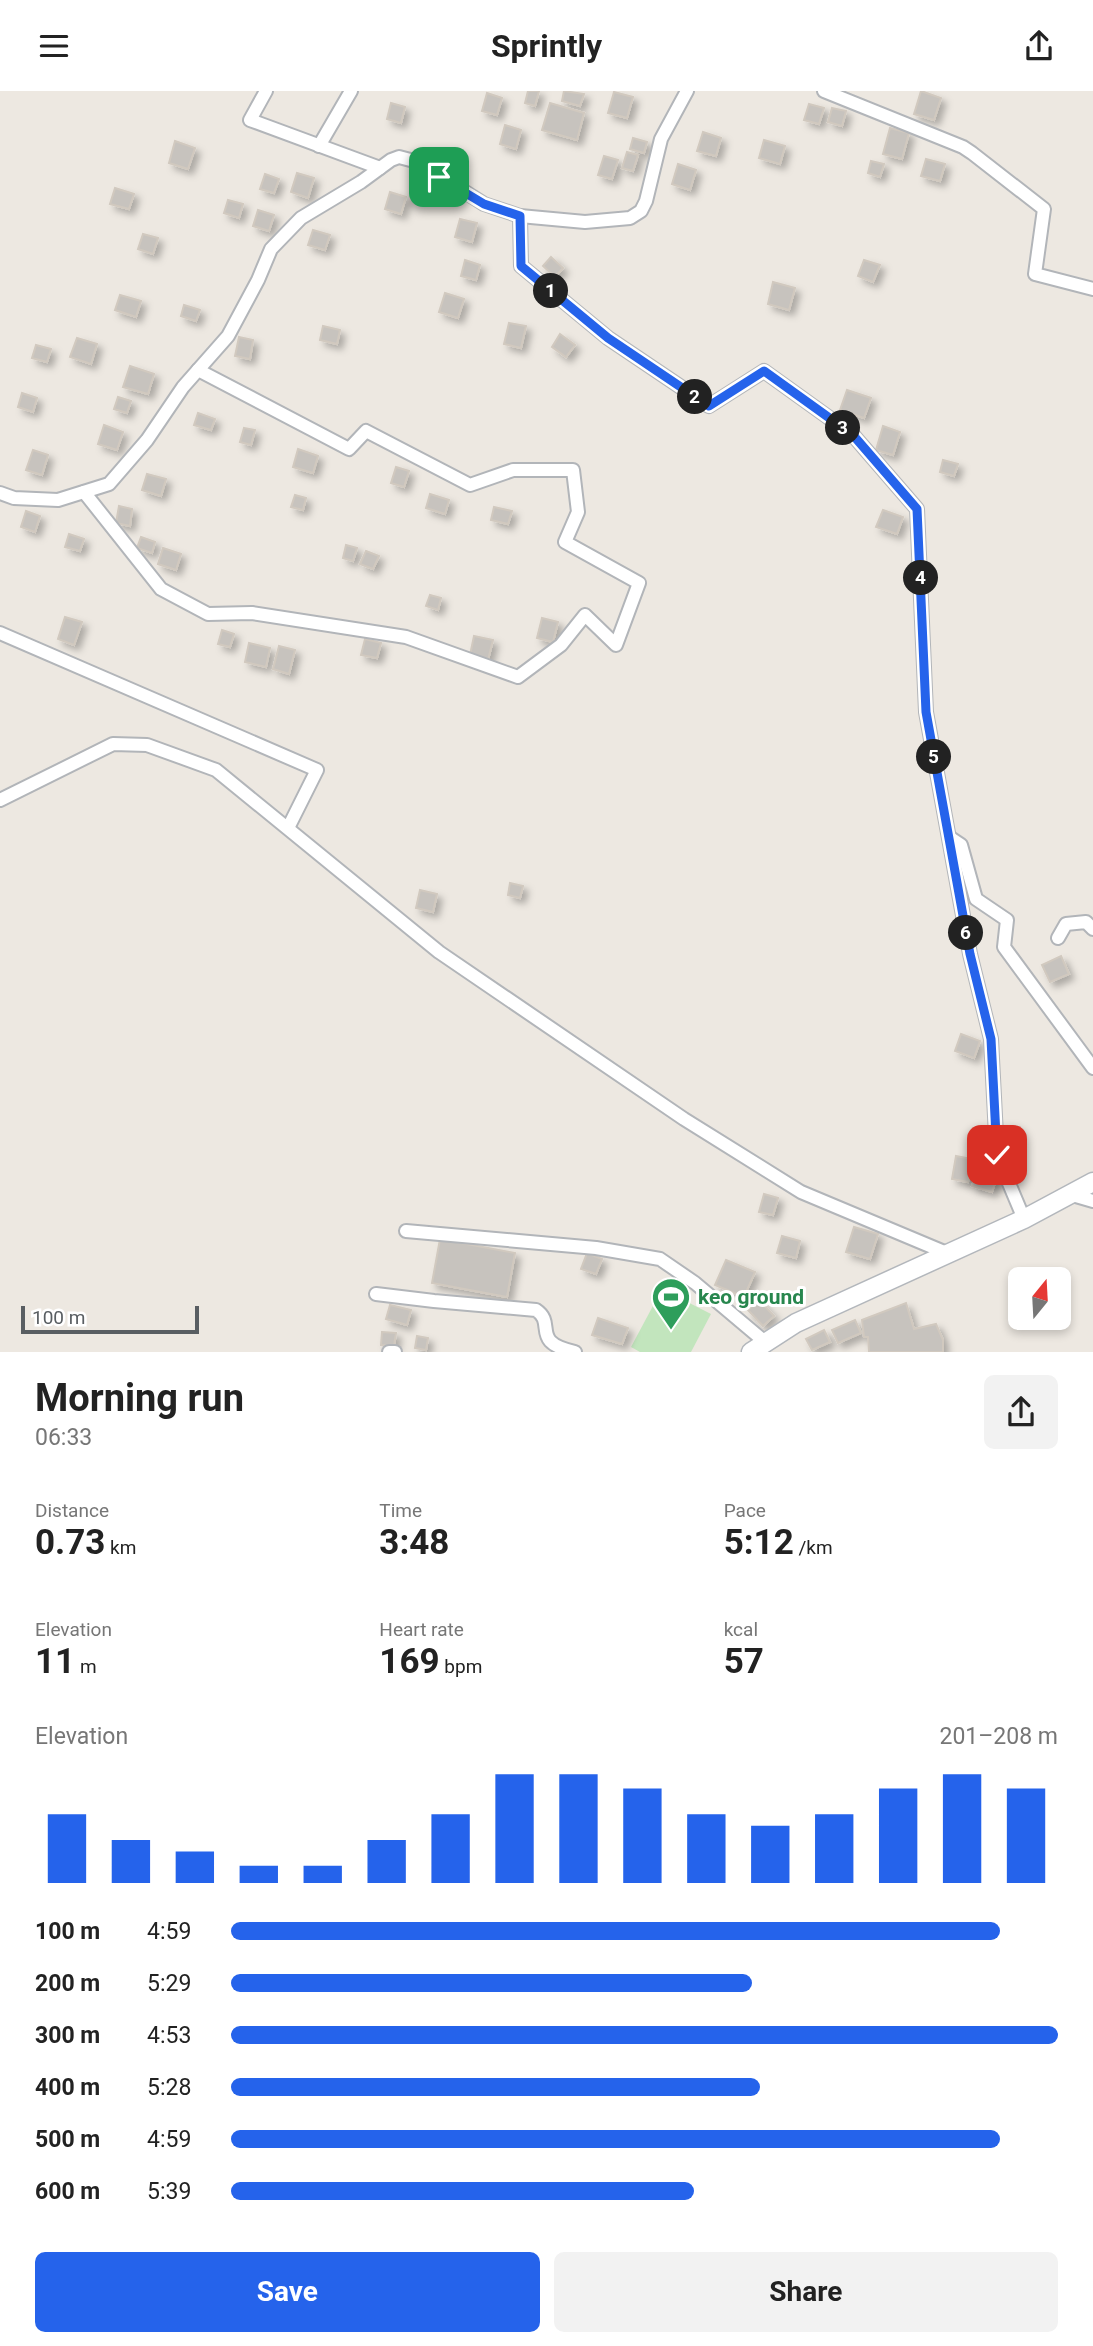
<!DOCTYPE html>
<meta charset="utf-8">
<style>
body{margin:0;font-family:Roboto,sans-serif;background:#f2f2f2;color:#222;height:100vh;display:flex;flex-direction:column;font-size:26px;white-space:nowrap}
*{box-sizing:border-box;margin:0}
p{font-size:23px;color:#767676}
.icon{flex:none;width:38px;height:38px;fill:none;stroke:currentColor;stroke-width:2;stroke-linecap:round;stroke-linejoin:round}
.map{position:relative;height:1261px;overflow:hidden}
.sheet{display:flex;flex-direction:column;background:#fff;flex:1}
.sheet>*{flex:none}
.needle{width:46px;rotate:18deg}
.buttons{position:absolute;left:1008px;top:1176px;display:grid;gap:14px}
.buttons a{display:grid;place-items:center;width:63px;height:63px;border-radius:10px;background:#fff;box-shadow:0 4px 10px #0003;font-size:35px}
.scale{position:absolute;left:21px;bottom:18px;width:178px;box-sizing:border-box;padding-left:7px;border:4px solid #595e62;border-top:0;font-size:19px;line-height:24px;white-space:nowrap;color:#595e62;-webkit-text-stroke:5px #fff;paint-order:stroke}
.pin{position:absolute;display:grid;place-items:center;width:60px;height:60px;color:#fff;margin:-30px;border-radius:14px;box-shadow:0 4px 10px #0006}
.km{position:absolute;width:35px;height:35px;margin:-18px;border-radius:50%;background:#222;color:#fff;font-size:19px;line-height:35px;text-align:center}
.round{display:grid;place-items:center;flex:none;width:74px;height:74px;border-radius:10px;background:#f2f2f2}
.overview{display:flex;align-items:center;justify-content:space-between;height:119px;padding:0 35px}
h1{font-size:38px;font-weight:700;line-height:52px}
.metrics{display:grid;grid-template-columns:repeat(3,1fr);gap:10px;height:119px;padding:7px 35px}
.metrics div{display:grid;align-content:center}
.metrics b{font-size:35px;font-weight:700}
.metrics small{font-size:19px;font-weight:400}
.metrics p{font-size:19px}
.chart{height:196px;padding:14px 35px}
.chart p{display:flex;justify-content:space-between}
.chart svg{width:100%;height:126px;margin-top:7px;stroke:#2563eb;stroke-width:6}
.action{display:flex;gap:14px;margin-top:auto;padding:14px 35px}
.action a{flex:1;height:80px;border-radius:10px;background:#2563eb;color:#fff;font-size:28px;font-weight:700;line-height:80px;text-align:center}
.action a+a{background:#f2f2f2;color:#222}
ul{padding:0 35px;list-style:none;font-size:23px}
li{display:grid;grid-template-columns:112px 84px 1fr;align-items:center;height:52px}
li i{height:18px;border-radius:9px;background:#2563eb}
header{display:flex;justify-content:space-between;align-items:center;height:91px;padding:0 35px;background:#fff;font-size:32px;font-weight:700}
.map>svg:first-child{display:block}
.green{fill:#c2e5bd}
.building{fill:#c7c3be;stroke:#d1c9bf;stroke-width:2;filter:url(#shadow)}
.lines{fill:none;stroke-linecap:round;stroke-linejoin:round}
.street-casing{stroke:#b2b5b9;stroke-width:16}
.secondary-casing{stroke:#b3b7bc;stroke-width:21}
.street{stroke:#fff;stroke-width:12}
.secondary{stroke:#fff;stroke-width:18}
.route-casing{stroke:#fff;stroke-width:14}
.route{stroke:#2563eb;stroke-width:9}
.labels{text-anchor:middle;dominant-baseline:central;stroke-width:6;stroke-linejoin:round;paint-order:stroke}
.leisure-label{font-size:21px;font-weight:bold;fill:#27864d;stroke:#fff;text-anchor:start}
</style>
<header><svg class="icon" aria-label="menu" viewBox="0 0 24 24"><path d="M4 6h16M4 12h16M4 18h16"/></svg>Sprintly<svg class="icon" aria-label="share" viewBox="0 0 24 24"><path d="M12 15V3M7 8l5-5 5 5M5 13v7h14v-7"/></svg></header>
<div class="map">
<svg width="1093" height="1261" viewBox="0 0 1093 1261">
<defs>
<filter id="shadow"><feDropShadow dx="5" dy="5" stdDeviation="3.5" flood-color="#0004"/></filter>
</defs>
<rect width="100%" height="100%" fill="#ede8e1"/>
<path class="green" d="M662,1198L711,1223L691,1261H640L631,1256Z"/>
<g class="building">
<path d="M528,0H539L535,15L525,12Z"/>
<path d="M564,0L584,3L580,15L562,10Z"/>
<path d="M921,0L941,7L934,29L914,23Z"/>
<path d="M614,1L633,6L627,27L608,22Z"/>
<path d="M487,2L502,7L497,24L482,20Z"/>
<path d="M391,12L405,16L401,32L387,28Z"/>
<path d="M550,12L584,22L577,49L542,39Z"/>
<path d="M809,13L824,17L819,33L804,29Z"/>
<path d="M832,17L846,20L842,35L828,31Z"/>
<path d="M505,34L521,39L516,58L500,53Z"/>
<path d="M890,37L909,42L902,68L883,63Z"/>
<path d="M703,41L721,47L716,65L697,60Z"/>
<path d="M633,47L647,51L644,62L630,58Z"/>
<path d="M764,49L785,55L780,73L759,67Z"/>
<path d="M175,50L195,57L188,78L169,72Z"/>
<path d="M627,61L638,64L633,80L622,77Z"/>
<path d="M604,65L618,69L612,88L598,84Z"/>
<path d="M926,68L945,73L940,90L921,85Z"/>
<path d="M871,70L884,73L880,86L868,82Z"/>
<path d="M678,73L696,79L690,99L672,93Z"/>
<path d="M297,82L314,87L308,107L291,101Z"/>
<path d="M265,83L279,88L274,102L260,98Z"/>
<path d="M115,97L134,103L129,118L110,113Z"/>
<path d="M390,101L406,106L401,123L385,118Z"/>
<path d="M228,109L243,113L239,127L224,122Z"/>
<path d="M258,119L274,124L269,140L253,135Z"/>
<path d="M460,128L477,132L472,151L455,146Z"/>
<path d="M313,139L330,144L325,159L308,154Z"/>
<path d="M143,143L158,147L153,163L138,158Z"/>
<path d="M551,166L563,177L555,186L543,175Z"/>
<path d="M465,169L480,174L476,189L461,185Z"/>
<path d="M864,169L880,174L873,191L858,185Z"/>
<path d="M773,191L795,197L789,219L768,213Z"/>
<path d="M445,202L464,208L458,227L439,221Z"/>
<path d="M120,204L141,210L136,226L115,219Z"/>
<path d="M184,214L200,219L196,230L181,225Z"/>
<path d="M509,232L526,235L521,257L504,253Z"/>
<path d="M323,235L340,239L337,253L320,249Z"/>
<path d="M560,243L575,254L566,266L552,256Z"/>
<path d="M239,246L253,249L250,268L235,265Z"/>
<path d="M77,247L97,253L91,273L70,266Z"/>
<path d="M36,254L51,258L47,271L32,267Z"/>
<path d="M130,275L154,283L148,303L123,296Z"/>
<path d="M847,299L871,307L864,327L840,319Z"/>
<path d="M22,302L37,307L33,321L18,316Z"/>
<path d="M118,306L131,310L127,322L114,318Z"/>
<path d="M198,322L215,328L211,339L194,334Z"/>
<path d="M104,334L123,341L117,359L98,353Z"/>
<path d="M883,335L900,341L893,364L876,359Z"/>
<path d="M244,337L255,339L251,354L240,351Z"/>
<path d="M298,358L318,365L313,382L293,376Z"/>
<path d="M33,359L48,364L42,384L26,379Z"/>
<path d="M943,369L958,373L954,385L940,381Z"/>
<path d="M396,376L409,380L404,396L391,392Z"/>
<path d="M147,383L166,388L161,405L142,399Z"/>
<path d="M430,403L449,409L445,423L426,417Z"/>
<path d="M295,404L306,407L303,419L291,416Z"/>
<path d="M119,415L132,418L130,435L116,432Z"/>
<path d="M494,416L512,420L508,433L491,429Z"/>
<path d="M883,419L903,426L897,443L876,436Z"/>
<path d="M26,420L40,425L35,441L21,436Z"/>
<path d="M69,443L84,448L80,460L65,456Z"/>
<path d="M141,446L155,451L152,462L137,457Z"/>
<path d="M346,454L357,457L353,470L343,467Z"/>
<path d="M163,457L181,463L176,479L158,473Z"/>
<path d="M366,460L379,465L373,478L360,473Z"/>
<path d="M430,504L441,507L438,519L426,515Z"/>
<path d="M65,526L82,531L74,554L58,548Z"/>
<path d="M542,527L558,531L553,551L537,547Z"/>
<path d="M222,539L234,543L230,556L218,553Z"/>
<path d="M474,545L493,549L488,569L470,564Z"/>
<path d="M365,548L381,552L377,567L361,564Z"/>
<path d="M249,552L270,557L266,576L245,571Z"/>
<path d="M279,555L295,559L289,583L273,578Z"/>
<path d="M510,792L523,795L520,807L508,804Z"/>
<path d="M420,799L437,803L433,821L416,817Z"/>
<path d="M1061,865L1069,883L1050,891L1042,874Z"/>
<path d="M961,943L980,950L974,967L955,960Z"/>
<path d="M956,1065L972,1068L968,1091L952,1088Z"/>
<path d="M980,1071L1000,1077L992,1101L972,1095Z"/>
<path d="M764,1103L778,1107L773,1124L759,1121Z"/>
<path d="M854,1136L878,1143L870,1168L846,1161Z"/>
<path d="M782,1145L800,1150L796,1167L777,1162Z"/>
<path d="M440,1148L515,1162L507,1206L432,1192Z"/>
<path d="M587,1162L602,1168L596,1183L581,1178Z"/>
<path d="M726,1169L755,1181L744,1206L715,1194Z"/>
<path d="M759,1209L774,1225L763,1235L748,1219Z"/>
<path d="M906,1212L914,1238L936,1233L943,1249V1261H869L868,1246H864L862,1229Z"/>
<path d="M390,1214L411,1219L407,1234L386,1228Z"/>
<path d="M598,1227L628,1237L622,1253L592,1244Z"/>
<path d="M855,1229L861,1242L838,1252L832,1239Z"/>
<path d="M824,1239L830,1251L812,1259L806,1248Z"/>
<path d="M382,1241L396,1242L394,1255L381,1254Z"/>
<path d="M417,1245L428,1247L426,1259L415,1257Z"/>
</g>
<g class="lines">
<g class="street-casing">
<g id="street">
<path d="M266,0L250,29L380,77"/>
<path d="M824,0L963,56L972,62L1044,118L1035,183L1093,198"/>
<path d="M319,55L351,0"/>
<path d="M520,125L521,175L608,247L709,315L764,280L853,344L917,418L926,621L970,863L991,948L997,1064L1024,1128"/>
<path d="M84,401L161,498L208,523L252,522L406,546L518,586L561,554L585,524L616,554L639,492L565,451L578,421L573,379H513L470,394L366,340L349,358L198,279"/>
<path d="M0,402L14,407L58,409L109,393L147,349L183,296L228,245L258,189L271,158L301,127L361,91L391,69L399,66L418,71L484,113L520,125L585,131L630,127L641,120L646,110L661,48L687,0"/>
<path d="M0,542L317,679L288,737"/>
<path d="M0,709L113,653L147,654L216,679L439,861L684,1028L801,1101L949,1163"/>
<path d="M949,746L961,754L976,808L1007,829L1004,856L1093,977"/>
<path d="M1058,847L1066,833L1086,831L1093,838"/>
<path d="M1069,1103L1093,1110"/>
<path d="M406,1140L596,1157L660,1168L695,1192L765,1251"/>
<path d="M376,1203L434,1210L536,1219C557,1233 529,1251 575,1261"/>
<path d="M389,1261H395"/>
</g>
</g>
<g class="secondary-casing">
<path id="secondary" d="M751,1261L796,1232L1024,1128L1093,1091"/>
</g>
<use href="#street" class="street"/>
<use href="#secondary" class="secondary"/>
</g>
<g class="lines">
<g class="route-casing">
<path id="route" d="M439,86L484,113L520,125L521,175L608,247L709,315L764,280L853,344L917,418L926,621L970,863L991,948L997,1064"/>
</g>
<use href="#route" class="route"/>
</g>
<defs>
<g id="stadium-pin" transform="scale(2.0125)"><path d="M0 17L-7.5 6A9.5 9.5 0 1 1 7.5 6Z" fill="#2e9e5b" stroke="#fff"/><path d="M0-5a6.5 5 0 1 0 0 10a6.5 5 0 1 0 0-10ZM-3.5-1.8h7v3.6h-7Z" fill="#fff"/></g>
</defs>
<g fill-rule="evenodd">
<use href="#stadium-pin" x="671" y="1206"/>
</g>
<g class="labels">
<g class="leisure-label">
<text x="698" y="1206">keo ground</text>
</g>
</g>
</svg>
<div class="buttons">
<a><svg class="needle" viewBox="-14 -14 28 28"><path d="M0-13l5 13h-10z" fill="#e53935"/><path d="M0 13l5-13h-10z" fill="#767676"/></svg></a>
</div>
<div class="scale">100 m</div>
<div class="pin" style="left:439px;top:86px;background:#1e9e55"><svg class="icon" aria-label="arrive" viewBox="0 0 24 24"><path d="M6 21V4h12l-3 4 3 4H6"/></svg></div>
<div class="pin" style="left:997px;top:1064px;background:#d93025"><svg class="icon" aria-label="check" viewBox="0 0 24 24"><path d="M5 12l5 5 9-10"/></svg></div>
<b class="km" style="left:551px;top:200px">1</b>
<b class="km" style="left:695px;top:306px">2</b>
<b class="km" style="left:843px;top:337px">3</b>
<b class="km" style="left:921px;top:487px">4</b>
<b class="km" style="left:934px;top:666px">5</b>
<b class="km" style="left:966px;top:842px">6</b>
</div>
<section class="sheet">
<div class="overview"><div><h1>Morning run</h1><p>06:33</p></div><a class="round"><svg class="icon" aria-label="share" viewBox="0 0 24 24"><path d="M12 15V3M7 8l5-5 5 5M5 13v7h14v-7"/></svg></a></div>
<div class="metrics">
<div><p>Distance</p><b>0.73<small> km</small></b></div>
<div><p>Time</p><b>3:48</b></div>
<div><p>Pace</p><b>5:12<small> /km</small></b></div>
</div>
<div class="metrics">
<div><p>Elevation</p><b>11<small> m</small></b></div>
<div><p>Heart rate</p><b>169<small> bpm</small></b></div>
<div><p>kcal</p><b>57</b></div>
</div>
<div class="chart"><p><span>Elevation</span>201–208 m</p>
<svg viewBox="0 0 160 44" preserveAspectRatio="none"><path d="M5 44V20M15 44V29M25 44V33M35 44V38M45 44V38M55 44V29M65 44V20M75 44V6M85 44V6M95 44V11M105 44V20M115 44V24M125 44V20M135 44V11M145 44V6M155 44V11"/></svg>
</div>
<ul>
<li><b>100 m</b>4:59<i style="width:93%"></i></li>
<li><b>200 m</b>5:29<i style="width:63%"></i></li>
<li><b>300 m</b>4:53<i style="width:100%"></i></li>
<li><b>400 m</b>5:28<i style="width:64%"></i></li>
<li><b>500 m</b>4:59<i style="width:93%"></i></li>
<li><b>600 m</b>5:39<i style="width:56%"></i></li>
</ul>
<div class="action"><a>Save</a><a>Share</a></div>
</section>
